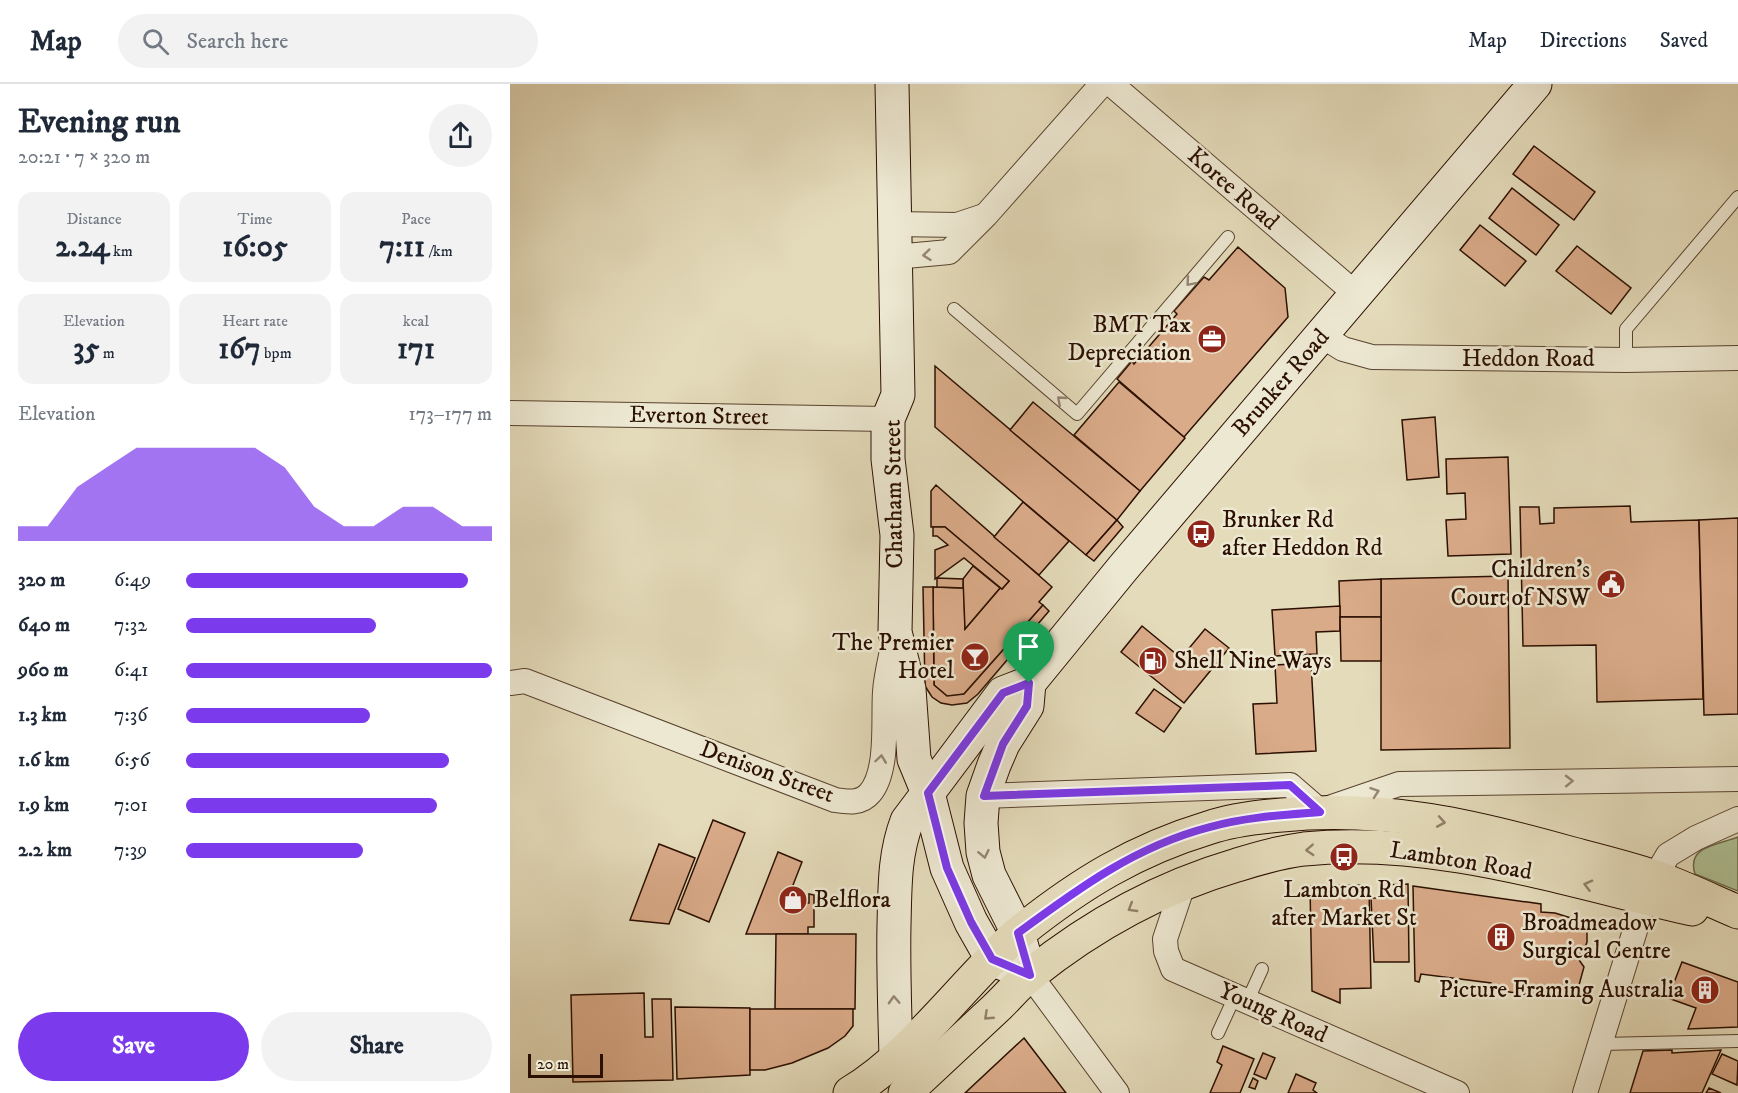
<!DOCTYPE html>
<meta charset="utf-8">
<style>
body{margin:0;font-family:"IM FELL DW Pica",serif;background:#f2f2f3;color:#1f2937;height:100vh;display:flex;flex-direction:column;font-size:22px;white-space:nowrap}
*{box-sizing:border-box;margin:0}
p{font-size:20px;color:#747a83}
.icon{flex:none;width:33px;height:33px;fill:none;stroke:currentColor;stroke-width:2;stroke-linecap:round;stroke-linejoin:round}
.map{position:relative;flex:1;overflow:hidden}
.panel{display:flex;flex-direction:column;background:#fff;width:510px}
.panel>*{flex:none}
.scale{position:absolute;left:18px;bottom:15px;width:75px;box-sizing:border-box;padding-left:6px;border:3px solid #2b0f00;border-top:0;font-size:16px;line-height:21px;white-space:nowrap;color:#2b0f00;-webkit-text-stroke:4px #ede8d2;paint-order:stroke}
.pin{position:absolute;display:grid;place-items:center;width:51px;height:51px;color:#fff;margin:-62px -26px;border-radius:50% 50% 50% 0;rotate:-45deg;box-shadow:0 0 6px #0007}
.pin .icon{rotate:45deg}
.round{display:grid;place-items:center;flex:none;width:63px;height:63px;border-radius:32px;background:#f2f2f3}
.head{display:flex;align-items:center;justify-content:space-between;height:102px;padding:0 18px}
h1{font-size:33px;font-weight:800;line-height:45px}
.stats{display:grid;grid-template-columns:repeat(3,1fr);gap:9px;height:102px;padding:6px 18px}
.stats div{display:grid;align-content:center;border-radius:15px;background:#f2f2f3;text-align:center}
.stats b{font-size:30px;font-weight:800}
.stats small{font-size:16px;font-weight:400}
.stats p{font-size:16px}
.chart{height:168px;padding:12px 18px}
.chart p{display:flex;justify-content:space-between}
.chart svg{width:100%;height:108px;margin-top:6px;fill:#7c3aed;opacity:.7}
.action{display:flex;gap:12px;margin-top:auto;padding:12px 18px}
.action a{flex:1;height:69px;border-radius:36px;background:#7c3aed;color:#fff;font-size:24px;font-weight:800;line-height:69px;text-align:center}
.action a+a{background:#f2f2f3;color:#1f2937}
ul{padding:0 18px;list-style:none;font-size:20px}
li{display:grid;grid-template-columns:96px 72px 1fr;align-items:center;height:45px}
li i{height:15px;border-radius:8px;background:#7c3aed}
header{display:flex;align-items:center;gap:36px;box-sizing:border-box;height:84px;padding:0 30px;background:#fff;border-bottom:2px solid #e0e1e3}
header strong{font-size:28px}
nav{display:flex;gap:33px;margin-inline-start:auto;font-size:21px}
.search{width:420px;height:54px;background:#f2f2f3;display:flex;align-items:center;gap:15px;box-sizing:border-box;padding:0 21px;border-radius:33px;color:#747a83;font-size:22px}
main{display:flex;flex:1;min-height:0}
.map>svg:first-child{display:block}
.green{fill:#aec195;stroke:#6c684a;stroke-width:1.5}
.building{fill:#daab89;stroke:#2b0f00;stroke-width:1.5}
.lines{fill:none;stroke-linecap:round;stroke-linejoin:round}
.lane-casing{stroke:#59422e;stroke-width:14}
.street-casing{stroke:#59422e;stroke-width:26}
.secondary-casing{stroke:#2b0f00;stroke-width:35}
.primary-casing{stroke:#2b0f00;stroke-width:35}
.lane{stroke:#ede8d2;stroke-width:12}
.street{stroke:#ede8d2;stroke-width:24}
.secondary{stroke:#ede8d2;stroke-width:33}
.primary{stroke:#e4dbba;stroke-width:33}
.oneway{stroke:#968674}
.oneway2{stroke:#917f66}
.route-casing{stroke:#fff;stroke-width:12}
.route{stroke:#7c3aed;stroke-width:8}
.labels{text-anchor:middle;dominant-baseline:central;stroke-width:5;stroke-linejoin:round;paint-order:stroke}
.street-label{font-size:24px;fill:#2b0f00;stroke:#ede8d2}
.poi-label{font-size:24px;fill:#2b0f00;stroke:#ede8d2;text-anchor:end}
</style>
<header>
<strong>Map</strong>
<div class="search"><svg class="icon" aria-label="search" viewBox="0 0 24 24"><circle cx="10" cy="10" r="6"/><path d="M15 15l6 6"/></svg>Search here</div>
<nav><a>Map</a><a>Directions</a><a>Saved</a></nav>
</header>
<main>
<section class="panel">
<div class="head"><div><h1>Evening run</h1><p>20:21 · 7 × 320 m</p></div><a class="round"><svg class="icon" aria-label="share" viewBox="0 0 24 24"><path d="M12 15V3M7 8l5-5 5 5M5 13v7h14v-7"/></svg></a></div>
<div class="stats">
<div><p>Distance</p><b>2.24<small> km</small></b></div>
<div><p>Time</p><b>16:05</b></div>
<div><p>Pace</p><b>7:11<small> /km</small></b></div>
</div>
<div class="stats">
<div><p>Elevation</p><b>35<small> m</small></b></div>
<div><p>Heart rate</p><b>167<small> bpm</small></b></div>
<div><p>kcal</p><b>171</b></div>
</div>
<div class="chart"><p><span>Elevation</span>173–177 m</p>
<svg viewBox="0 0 160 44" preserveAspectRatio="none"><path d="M0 44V38L10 38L20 22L30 14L40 6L50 6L60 6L70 6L80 6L90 14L100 30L110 38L120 38L130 30L140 30L150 38L160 38V44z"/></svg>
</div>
<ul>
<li><b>320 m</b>6:49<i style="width:92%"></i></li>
<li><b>640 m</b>7:32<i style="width:62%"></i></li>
<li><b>960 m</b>6:41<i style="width:100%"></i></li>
<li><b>1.3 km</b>7:36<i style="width:60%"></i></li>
<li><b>1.6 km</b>6:56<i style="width:86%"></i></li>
<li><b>1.9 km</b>7:01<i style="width:82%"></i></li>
<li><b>2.2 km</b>7:39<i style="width:58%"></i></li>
</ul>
<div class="action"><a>Save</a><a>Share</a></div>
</section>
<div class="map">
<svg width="1228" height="1009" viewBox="0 0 1228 1009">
<rect width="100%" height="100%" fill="#e4dbba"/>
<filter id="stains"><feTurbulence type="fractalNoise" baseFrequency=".00333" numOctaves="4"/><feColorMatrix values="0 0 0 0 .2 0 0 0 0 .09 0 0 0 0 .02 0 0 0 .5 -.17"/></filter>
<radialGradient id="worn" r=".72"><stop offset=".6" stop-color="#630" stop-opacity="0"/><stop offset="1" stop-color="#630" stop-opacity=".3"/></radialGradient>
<path class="green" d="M1228,753V807L1185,790C1176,762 1208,761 1228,753Z"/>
<g class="building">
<path d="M1024,62L1085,108L1064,136L1003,90Z"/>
<path d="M1002,104L1049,141L1026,171L979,134Z"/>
<path d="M970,141L1016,177L995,202L950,166Z"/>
<path d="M1067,162L1121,204L1101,230L1046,187Z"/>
<path d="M728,163L775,204L778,233L674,353L607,295L622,277L624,280L667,230L664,227L694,193L699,196Z"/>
<path d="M425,282L607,436L576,471L425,343Z"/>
<path d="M609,298L675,354L630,407L564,351Z"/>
<path d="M523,318L630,407L607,436L500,346Z"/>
<path d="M925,333L929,393L897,396L892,336Z"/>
<path d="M998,373L1001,470L938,472L936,436L956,435L955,409L937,410L936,375Z"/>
<path d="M426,401L542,503L529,518L533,521L454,610L445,612H437L424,601L423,503L454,504L455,545L490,504L492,505L499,497L435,443H421V407Z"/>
<path d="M513,418L559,457L529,491L484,453Z"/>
<path d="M1120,422L1121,438L1189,436L1193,615L1087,618L1086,561L1013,562L1010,423H1029L1030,440L1044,439V424Z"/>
<path d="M1228,434V630L1194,631L1189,436Z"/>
<path d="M607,436L613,443L584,477L576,471Z"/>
<path d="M423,443H435L499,497L492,505L454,474L425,495V466L438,461L427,452H423Z"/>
<path d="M463,482L490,504L455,545L453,495Z"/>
<path d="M998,492L1000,664L871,666V495Z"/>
<path d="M427,494L453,495V504L427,503Z"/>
<path d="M871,495V533H830L829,497Z"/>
<path d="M413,503H423L424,601L437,612L454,610L533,521L539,527L468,610L457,619L442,621L431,619L422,613L415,602Z"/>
<path d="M830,522V547L806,548L807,570L765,572L762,526Z"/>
<path d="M830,533H871V577H831Z"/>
<path d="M632,542L671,574L695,545L719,564L674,619L611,568Z"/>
<path d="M801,579L806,667L746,670L743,620L767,619L765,581Z"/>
<path d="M644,605L671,624L654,648L626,629Z"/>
<path d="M203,736L235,749L199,838L168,825Z"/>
<path d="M149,760L185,774L159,840L120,836Z"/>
<path d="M268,768L292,778L276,819H299V810L304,811V843H298V850H236Z"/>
<path d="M898,800L899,878H864L861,814H875V801Z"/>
<path d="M859,801L861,904L830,905V919L802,907L800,802Z"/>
<path d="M903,802L1031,820V828L1045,829L1064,835L1073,841L1077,848V858L1074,866L1067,873L1074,883L1069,901L1059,902V908H1034L1033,913L980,905L981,899L911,890L909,898L905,897Z"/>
<path d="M266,850H346L345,925H265Z"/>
<path d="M1172,878L1228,898V943L1178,945L1186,924L1158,914Z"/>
<path d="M134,909L135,953H143L142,915H161L163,996L63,998L61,911Z"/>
<path d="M165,923L240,924V991L167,995Z"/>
<path d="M240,925H343V942L335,952L318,964L282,979L255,986H240Z"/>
<path d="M514,954L556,1009H455Z"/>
<path d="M713,962L744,975L730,1009H700L712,981L707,978Z"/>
<path d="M1162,966V969L1211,966L1192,1009H1120L1133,967Z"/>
<path d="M753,969L765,974L756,995L744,990Z"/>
<path d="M1212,970L1228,977L1227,1001L1202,990Z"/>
<path d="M786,990L806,999L803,1006L807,1009H778Z"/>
<path d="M743,994L748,997L745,1005L739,1003Z"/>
<path d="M1199,1004L1211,1009H1196Z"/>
</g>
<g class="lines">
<g class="lane-casing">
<g id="lane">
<path d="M444,225L567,330L718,153"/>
<path d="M1116,276V245L1228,113"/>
<path d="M737,918L752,885"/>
<path d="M708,949L725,912"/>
<path d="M1091,960L1228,957"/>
</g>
</g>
<g class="street-casing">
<g id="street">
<path d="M601,0L846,210"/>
<path d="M385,140L447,141L474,132"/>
<path d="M385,173L439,168L476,131L592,0"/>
<path d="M812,252L833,265L862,273L1116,276L1228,274"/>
<path d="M0,329L378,335"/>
<path d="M0,599L15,597L325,716C338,718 351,720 360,709C379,687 373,635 375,608C376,591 381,573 384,557"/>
<path d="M473,712L780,701L810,727L889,700L1228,695"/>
<path d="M1145,793L1158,771L1186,754L1228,735"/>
<path d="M674,798L655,855L656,867L663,885L947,1009"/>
<path d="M520,891L607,1009"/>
<path d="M1075,1009L1135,814"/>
</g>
</g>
<g class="secondary-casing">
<g id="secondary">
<path d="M382,0L388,311L378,335V375L387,451L385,548L399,605L404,675L418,709L437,784L461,838L482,875L520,891"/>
<path d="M516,877L508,849L479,791L473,768L471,739L473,712L484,681L493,660L517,622L519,599"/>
<path d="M386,974C385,930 383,886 384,841C385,805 384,771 397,737L493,609L519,599L613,484L1025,0"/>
</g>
</g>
<g class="primary-casing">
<g id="primary">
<path d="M340,1009C392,978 436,922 478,879C489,868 499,856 511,847C570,800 625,766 698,744C721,736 747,733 772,731C875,721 964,742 1063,770C1090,777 1118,784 1145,793C1173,803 1200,816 1228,828"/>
<path d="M395,1009C425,981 455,953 485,925C497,914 507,901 520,891C582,841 652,803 727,781C749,774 771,768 794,765C925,752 1055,796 1182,825"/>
</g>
</g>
<use href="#lane" class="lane"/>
<use href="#street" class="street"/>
<use href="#secondary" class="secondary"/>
<use href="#primary" class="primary"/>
</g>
<defs><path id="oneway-chevron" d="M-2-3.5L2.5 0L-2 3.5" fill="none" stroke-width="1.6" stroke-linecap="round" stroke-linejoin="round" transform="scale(1.5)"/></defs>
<g class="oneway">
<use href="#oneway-chevron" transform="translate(417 171) rotate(174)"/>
<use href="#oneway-chevron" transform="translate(680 198) rotate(131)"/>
<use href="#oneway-chevron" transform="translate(551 316) rotate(-139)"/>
<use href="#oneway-chevron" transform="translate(371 675) rotate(-82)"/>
<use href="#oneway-chevron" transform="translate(1059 697) rotate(-1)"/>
<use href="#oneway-chevron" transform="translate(865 708) rotate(-19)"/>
<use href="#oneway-chevron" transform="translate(474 770) rotate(78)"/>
<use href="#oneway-chevron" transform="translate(384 916) rotate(-92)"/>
</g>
<g class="oneway2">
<use href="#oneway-chevron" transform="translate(931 738) rotate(10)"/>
<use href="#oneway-chevron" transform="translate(800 766) rotate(177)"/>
<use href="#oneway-chevron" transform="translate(1078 801) rotate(-166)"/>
<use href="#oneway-chevron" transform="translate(622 824) rotate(149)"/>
<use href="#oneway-chevron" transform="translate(478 932) rotate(137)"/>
</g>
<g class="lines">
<g class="route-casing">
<path id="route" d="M519,599L517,622L493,660L474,712L780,701L810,728C773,731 736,733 700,743C626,762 569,804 508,849L520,891L482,875L461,838L437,784L418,709L493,609Z"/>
</g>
<use href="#route" class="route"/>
</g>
<defs>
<g id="office-disc" transform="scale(1.5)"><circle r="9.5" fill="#8f2418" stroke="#ede8d2"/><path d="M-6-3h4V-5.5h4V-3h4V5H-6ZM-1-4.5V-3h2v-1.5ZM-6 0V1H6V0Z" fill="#fff"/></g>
<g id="bus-disc" transform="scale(1.5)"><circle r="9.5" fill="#8f2418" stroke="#ede8d2"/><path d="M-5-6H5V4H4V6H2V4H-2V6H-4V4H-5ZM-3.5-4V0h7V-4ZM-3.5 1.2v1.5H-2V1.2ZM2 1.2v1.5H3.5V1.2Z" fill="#fff"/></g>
<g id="civic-disc" transform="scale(1.5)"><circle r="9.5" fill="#8f2418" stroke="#ede8d2"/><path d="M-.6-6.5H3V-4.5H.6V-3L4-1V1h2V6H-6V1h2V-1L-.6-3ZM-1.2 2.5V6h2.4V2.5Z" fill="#fff"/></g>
<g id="bar-disc" transform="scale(1.5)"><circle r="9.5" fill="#8f2418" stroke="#ede8d2"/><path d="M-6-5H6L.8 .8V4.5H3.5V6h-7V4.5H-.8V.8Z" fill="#fff"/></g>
<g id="fuel-disc" transform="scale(1.5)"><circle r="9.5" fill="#8f2418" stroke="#ede8d2"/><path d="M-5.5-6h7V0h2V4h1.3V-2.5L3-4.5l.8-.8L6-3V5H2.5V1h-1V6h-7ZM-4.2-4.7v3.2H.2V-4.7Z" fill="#fff"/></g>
<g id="shop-disc" transform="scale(1.5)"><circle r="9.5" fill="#8f2418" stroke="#ede8d2"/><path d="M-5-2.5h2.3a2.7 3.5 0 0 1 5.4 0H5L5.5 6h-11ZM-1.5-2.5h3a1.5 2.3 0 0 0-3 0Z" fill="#fff"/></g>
<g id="building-disc" transform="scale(1.5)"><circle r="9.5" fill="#8f2418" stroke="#ede8d2"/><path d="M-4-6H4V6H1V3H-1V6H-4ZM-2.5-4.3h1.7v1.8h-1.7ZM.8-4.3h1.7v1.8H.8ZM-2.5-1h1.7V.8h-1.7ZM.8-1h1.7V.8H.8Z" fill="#fff"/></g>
</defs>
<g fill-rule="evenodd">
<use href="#office-disc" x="702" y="255"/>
<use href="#bus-disc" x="691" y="450"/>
<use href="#civic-disc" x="1101" y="500"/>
<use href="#bar-disc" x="465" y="573"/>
<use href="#fuel-disc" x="643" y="577"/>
<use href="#bus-disc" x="834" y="773"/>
<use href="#shop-disc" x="283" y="816"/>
<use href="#building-disc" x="991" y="853"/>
<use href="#building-disc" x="1195" y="906"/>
</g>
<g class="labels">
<g class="street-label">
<text transform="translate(723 105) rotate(41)">Koree Road</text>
<text x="1018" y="275">Heddon Road</text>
<text transform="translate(771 299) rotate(-49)">Brunker Road</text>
<text transform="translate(189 332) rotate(1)">Everton Street</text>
<text transform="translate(384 410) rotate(-91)">Chatham Street</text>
<text transform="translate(257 688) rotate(20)">Denison Street</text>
<text transform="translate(951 777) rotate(9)">Lambton Road</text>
<text transform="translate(763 929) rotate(24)">Young Road</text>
</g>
<g class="poi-label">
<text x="681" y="241">BMT Tax<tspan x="681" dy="28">Depreciation</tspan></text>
<text x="712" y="436" text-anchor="start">Brunker Rd<tspan x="712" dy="28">after Heddon Rd</tspan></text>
<text x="1080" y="486">Children's<tspan x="1080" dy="28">Court of NSW</tspan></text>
<text x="444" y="559">The Premier<tspan x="444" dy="28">Hotel</tspan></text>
<text x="664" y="577" text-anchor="start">Shell Nine Ways</text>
<text x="834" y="806" text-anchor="middle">Lambton Rd<tspan x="834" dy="28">after Market St</tspan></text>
<text x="304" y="816" text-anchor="start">Belflora</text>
<text x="1012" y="839" text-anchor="start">Broadmeadow<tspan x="1012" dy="28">Surgical Centre</tspan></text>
<text x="1174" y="906">Picture Framing Australia</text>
</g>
</g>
<rect width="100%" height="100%" filter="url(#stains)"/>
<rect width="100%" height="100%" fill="url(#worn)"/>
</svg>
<div class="scale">20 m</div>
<div class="pin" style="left:519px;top:599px;background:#1e9e55"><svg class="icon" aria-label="arrive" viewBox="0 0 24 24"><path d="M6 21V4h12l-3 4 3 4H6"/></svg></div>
</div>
</main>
